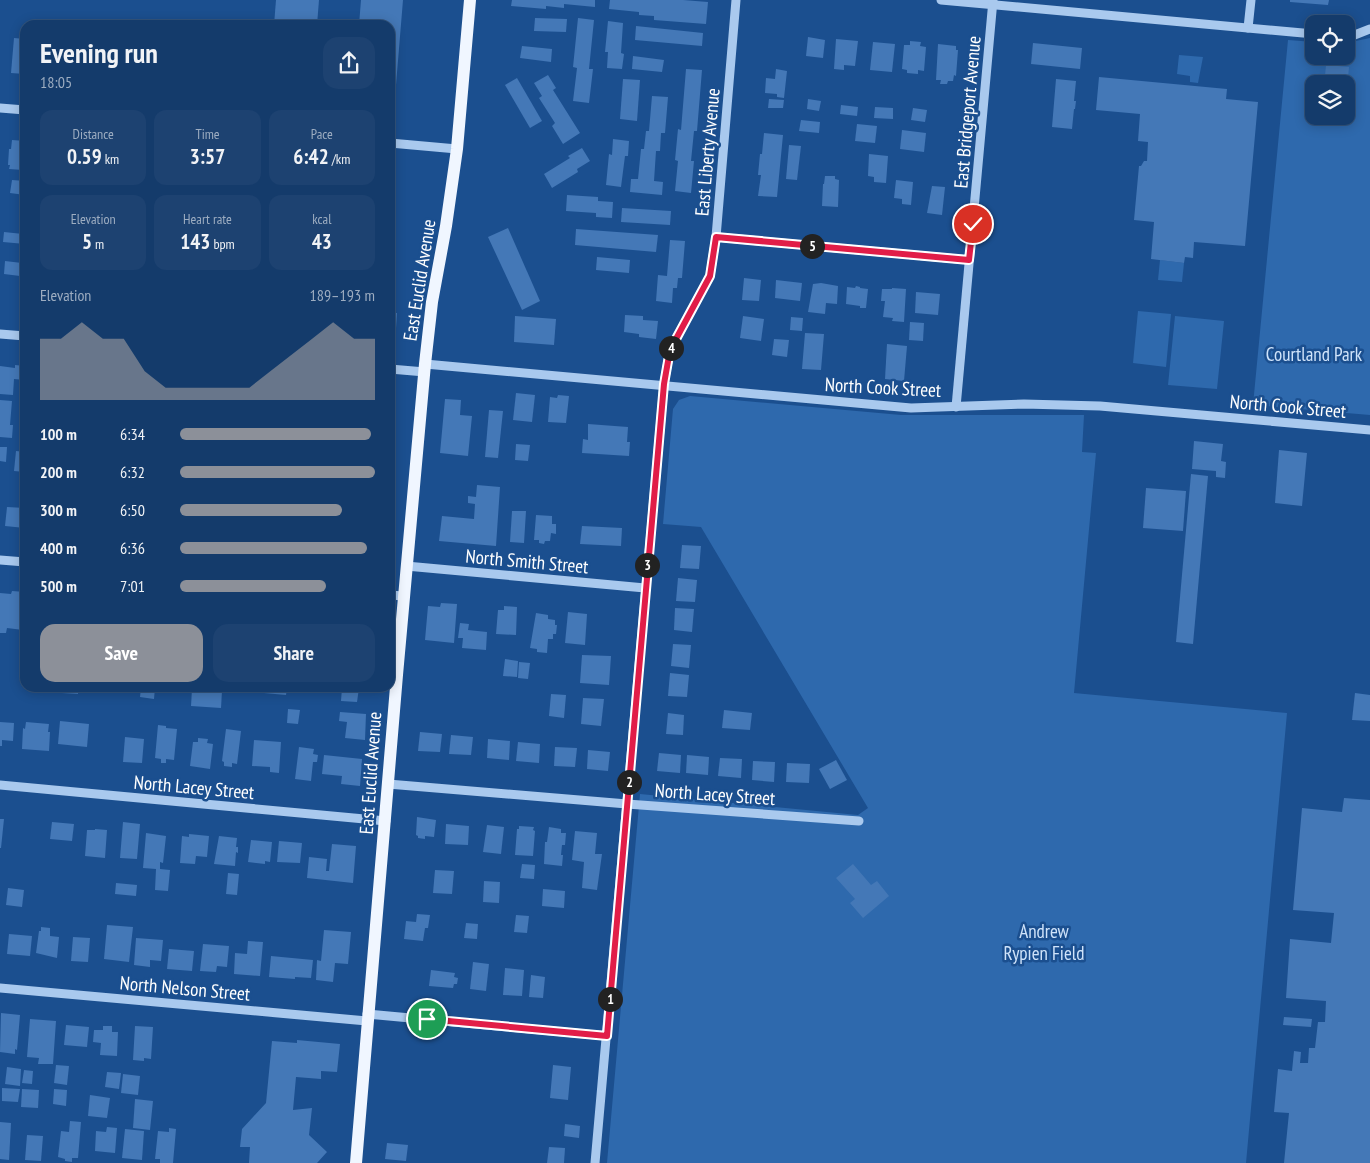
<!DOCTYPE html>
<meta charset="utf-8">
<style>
body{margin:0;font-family:"PT Sans Narrow",sans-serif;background:#1d4271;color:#f1f3f6;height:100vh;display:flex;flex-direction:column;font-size:19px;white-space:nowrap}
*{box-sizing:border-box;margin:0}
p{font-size:16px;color:#9dadc1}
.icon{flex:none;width:28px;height:28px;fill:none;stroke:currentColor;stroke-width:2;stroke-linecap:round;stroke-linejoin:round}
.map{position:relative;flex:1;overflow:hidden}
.panel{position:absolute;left:20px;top:20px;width:375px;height:672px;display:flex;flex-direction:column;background:#143b6b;border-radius:15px;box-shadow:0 2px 12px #0003,0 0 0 1px #33557e}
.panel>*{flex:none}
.controls{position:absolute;left:1305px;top:15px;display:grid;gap:10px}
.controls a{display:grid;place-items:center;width:50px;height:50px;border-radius:10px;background:#143b6b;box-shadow:0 2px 12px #0003,0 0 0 1px #33557e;font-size:25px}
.pin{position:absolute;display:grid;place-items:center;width:42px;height:42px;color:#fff;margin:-21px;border:2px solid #fff;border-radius:50%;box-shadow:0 1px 5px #0007}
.km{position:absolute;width:25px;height:25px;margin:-12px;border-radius:50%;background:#222;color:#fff;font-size:14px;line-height:25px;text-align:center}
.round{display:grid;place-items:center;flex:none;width:52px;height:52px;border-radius:15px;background:#1d4271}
.headline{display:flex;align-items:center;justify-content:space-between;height:85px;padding:0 20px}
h1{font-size:28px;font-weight:600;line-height:38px}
.metrics{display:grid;grid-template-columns:repeat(3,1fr);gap:8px;height:85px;padding:5px 20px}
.metrics div{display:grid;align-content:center;border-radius:12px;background:#1d4271;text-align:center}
.metrics b{font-size:21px;font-weight:600}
.metrics small{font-size:14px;font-weight:400}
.metrics p{font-size:14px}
.chart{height:140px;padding:10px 20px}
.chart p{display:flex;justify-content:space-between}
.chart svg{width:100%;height:90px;margin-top:5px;fill:#8c9099;opacity:.7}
.cta{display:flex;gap:10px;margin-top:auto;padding:10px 20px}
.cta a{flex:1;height:58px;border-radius:15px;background:#8c9099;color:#fff;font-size:20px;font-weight:600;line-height:58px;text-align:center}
.cta a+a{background:#1d4271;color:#f1f3f6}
ul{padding:0 20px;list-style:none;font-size:16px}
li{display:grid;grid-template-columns:80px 60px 1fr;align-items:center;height:38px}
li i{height:12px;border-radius:6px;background:#8c9099}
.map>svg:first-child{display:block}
.green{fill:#2e69ad;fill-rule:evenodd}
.building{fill:#4478b7}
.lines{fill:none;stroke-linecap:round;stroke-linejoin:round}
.minor{stroke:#a9c9ee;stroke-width:9}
.major{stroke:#f0f6ff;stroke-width:12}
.route-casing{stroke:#fff;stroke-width:10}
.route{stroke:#e11d48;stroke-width:6}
.labels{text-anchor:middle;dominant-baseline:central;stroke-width:5;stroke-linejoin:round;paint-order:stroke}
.street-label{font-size:19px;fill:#fff;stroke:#1b4f8f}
.park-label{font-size:19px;fill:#cfe3fa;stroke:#1b4f8f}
</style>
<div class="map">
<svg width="1370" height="1163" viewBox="0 0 1370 1163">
<rect width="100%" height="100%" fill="#1b4f8f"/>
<g class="green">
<path d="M1370,38V415L1253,405L1288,40L1314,42V56H1346V43ZM1314,84H1346V116H1314Z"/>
<path d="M1179,55L1203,57L1198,83L1190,82V76L1177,74Z"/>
<path d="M1160,260L1184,263L1182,282L1158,280Z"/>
<path d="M1138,311L1171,314L1166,367L1133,363Z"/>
<path d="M1175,316L1224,321L1217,389L1168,385Z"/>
<path d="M690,396L901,415H1084L1082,452L1096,453L1074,693L1287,713L1246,1163H607L640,794L858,815L868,808L701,527L663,524L673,409L679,400Z"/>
</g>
<g class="building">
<path d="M276,0H319L317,25H274Z"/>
<path d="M361,0H403L394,109L390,108V25H359Z"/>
<path d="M512,0H595V7L564,4V8L546,6V9L511,6Z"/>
<path d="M610,0H683L708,2L706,24L654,20V16L639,15V12L609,9Z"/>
<path d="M1290,0H1329L1328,5L1290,2Z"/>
<path d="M535,18L567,19L566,32L534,31Z"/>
<path d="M578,18L594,20L589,69H593L589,103L573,101L577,68L573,67Z"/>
<path d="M608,21L623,23L621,53L624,54L622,69L607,68L608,52H605Z"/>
<path d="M636,26L703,33L702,46L635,40Z"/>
<path d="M808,37L825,40L823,58L806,56Z"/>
<path d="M14,38L25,39V74L11,73Z"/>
<path d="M836,39L858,41L855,66L844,65V70L834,69Z"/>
<path d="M910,41L921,42L920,46L926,47L924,71L918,70V74L907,73V70L902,69L904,45H910Z"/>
<path d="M873,42L895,44L892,72L870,70Z"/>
<path d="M1033,43L1082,48L1080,69L1031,64Z"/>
<path d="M938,44L956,46V50H958L956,76L954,75L953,81H948L947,84H940L941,80H936Z"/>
<path d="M522,46L552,49L551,62L520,58Z"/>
<path d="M633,56L664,60L662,72L632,69Z"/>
<path d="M1326,65L1349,67L1348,78L1325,76Z"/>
<path d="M686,69L702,70L697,131H694L691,161H694L691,193L675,191L678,161L675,160L678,129L681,130Z"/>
<path d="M776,69L787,71L784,98L777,97V94L765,93L766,78L775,79Z"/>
<path d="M548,75L556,88L553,90L580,133L563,144L552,126L555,123L539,98L542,96L534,83Z"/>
<path d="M1099,77L1227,89L1226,99L1258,102L1245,246L1194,242L1193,258L1185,257L1184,263L1151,259L1154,222L1134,220L1139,166H1141L1144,161H1147L1148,142L1138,141L1140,114L1096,110Z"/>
<path d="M517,78L542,121L530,128L505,85Z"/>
<path d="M623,79L640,80L637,121L620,119Z"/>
<path d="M1056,79L1076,81L1074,101H1076L1075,109H1074L1072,129L1052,127Z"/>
<path d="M652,96L668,97L665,133H661L660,151H656L654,181L663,182L662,195L630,192L631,179H638L641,149H644L646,131H649Z"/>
<path d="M769,99L784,100L783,108H768Z"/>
<path d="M808,99L821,101L819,111L807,109Z"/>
<path d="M841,105L858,107L857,116L840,114Z"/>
<path d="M875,107L893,108V119L874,118Z"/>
<path d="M913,108L927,110L925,122L911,120Z"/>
<path d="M801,120L820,122L819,133L799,131Z"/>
<path d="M857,124L877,126L875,143L855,141Z"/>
<path d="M902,130L926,133L924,152L900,149Z"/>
<path d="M764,133L783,135L777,197L758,196L761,175H758L760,154H762Z"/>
<path d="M613,139L629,141L628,156H625L621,187L606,185L609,154L612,155Z"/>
<path d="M12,140L25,141V167H23V170L9,169L10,165H8L9,149H11Z"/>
<path d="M789,145L801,146L797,180L786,179Z"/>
<path d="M582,148L590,161L577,169L578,172L552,188L544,174L570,158L568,156Z"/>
<path d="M869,154L888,156L886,183L874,182V177L868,176Z"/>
<path d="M825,176H835V179L839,180L838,207L822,206L823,184H824Z"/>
<path d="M12,180L25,181V195L10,193Z"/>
<path d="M896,180L913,182L911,205L902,204V199L894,198Z"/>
<path d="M932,186L945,187L942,215L927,213Z"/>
<path d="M567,195L598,197V201L613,202L612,218L596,217V213L566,211Z"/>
<path d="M622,208L671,211L670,225L621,222Z"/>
<path d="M508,228L540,301L522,310L488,237Z"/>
<path d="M24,229H25V244L3,242L4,232L23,234Z"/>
<path d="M576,229L658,235L656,252L575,245Z"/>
<path d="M670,240L685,241L682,278H678L677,288H673L672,303L656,301L658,275L667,276Z"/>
<path d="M597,257L630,260L629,273L596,270Z"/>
<path d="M23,260H25V281L19,280L20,276L4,274L5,261L22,263Z"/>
<path d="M744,278L761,280L759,301L742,300Z"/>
<path d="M776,280L802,283L800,301L775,298Z"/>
<path d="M821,283L838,286L837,304L826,303L825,314L808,312L813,284Z"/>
<path d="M856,286L860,287V288L868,289L866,308H860V306L846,304L847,287L855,288Z"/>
<path d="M892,288L906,289L904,322L892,321L893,318L883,317L885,301H881L882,289H892Z"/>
<path d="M916,292L940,294L938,315L915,313Z"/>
<path d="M390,307H392V313H397L396,328H390Z"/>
<path d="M625,315L643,316V320L658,321L656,339L639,337V334L624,332Z"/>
<path d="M515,316L556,319L554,345L514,342Z"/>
<path d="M743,316L764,319L761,341L740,338Z"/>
<path d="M791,317L803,318L802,331L790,330Z"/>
<path d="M910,322L924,323L923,341L909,340Z"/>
<path d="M805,333L824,334L821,370L802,369Z"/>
<path d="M774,339L789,340L787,357L772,355Z"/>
<path d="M887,344L907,346L904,381L885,379Z"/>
<path d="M15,365L25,366V380L14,379L13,395L0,394V366L15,368Z"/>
<path d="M516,393L535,395L532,422L513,420Z"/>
<path d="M558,395L569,396L566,423L548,422L550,397L557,398Z"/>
<path d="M445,399L461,400L460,415L472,416L468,456L440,453Z"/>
<path d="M0,400L12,401L10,425H13L12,438L0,437Z"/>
<path d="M489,410L503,411L498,458L485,457Z"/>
<path d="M21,424L25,425V446L19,445Z"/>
<path d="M588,424L628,427L627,442H630L629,456L582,453L583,439L588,440Z"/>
<path d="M1194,441L1223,444L1221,461L1226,462L1225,478L1216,477V471L1192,469Z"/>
<path d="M516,444L530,445L528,461L515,460Z"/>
<path d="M0,447H7L6,462L0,461Z"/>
<path d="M1279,450L1307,453L1302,506L1275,503Z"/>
<path d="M16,451L25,452V472L14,471Z"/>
<path d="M1191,474L1208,476L1193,644L1176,642Z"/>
<path d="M477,485L500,487L496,546L439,541L442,516L474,519L475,504L468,503V496L476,497Z"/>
<path d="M1146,488L1186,491L1183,531L1143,528Z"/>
<path d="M7,507L25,508V528L5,526Z"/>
<path d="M512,511H526L524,543L510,542Z"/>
<path d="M536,515L552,516V524H556V534L551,533L550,541H545L544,544L539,543V540H534Z"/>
<path d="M582,526L622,528L621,546L580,544Z"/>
<path d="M682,545L701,546L699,569L680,568Z"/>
<path d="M678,578L697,580L695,602L676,601Z"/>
<path d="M12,591L25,592L23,630L7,628L6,633H0V593L11,594Z"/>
<path d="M441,603L457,604L454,643L425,640L428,606L440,607Z"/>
<path d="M504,606L517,607L516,635L496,634L498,610H504Z"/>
<path d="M675,608L694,609L692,632L674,630Z"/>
<path d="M568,612L587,614L585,645L565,643Z"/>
<path d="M536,613L548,615V619L555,620V625H557L556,634H553V639H548L547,653L537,652V649L530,648Z"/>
<path d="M460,623L469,624L468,630L487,632L486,650L462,648L463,638H458Z"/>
<path d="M673,644L691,645L689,668L671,666Z"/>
<path d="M582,655L611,656L609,685L580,683Z"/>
<path d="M505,659L518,661L517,677L503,676Z"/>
<path d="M519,662L530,663L528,679L518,678Z"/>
<path d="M670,673L689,675L687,697L668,696Z"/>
<path d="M62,688H78V694L62,693Z"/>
<path d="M141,688H155L154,699L140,697Z"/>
<path d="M240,688H261V692L240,690Z"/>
<path d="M264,688H287L286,695L264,693Z"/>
<path d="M342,688H359L357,702L341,701Z"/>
<path d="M192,689L222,691L221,708L191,706Z"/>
<path d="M1355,693L1370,695V721L1352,720Z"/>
<path d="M551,694L566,695L564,718L549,716Z"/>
<path d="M583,698L604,699L601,726L581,724Z"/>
<path d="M288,709L300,710L298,724L287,723Z"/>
<path d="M724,710L752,713L750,730L722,728Z"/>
<path d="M340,712L366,714L365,740L345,738L347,722L339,721Z"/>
<path d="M668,713L684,715L683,735L666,734Z"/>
<path d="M60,721L89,724L87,747L58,744Z"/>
<path d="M0,722L14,723L13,741L2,740V746H0Z"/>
<path d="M26,722L49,724L48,732H50L49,751L22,749L23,728L25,729Z"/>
<path d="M158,725L166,726V728L177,729L174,760L166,759V763H161V759L155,758Z"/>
<path d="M226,729L241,731L237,764L232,763V767L224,766V762L222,761Z"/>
<path d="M420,732L442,734L440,752L418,751Z"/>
<path d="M451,735L473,737L471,755L449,754Z"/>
<path d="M125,737L144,739L142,763L123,762Z"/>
<path d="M198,738L208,739L207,743L213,744L210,769L190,766L193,742H198Z"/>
<path d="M488,739L510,741L509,760L487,758Z"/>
<path d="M254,740L281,742L279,773L270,772V767L252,766Z"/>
<path d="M518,742L540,744L539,763L516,761Z"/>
<path d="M299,747L314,749L313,754L318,755L317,762H313L311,781L295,779Z"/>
<path d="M555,747L577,748L575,767L554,766Z"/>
<path d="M588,750L610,752L608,771L587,769Z"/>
<path d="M659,753L681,755L680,773L657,771Z"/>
<path d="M324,755L362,759L360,786L341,784L342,776L322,774Z"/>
<path d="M687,755L709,757L708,775L686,773Z"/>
<path d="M720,758L742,759L741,778L718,776Z"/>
<path d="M836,760L847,780L830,789L819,769Z"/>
<path d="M753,761L775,762L774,782L752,780Z"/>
<path d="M787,763L810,764L809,783L786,782Z"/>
<path d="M1344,798L1370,800V1163H1284L1289,1113L1274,1112L1278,1069L1292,1071L1294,1051L1301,1052L1300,1063H1308L1309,1048H1315L1318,1022H1325L1326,1001L1286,998L1290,939L1331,943L1334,913L1293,910L1302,808L1342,812Z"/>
<path d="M417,817L436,820L434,837L425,836V839L418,838V836L416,835Z"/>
<path d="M0,819H4L1,848H0Z"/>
<path d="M52,822L74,824L72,841L50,839Z"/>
<path d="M123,822L140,824L137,859L120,858Z"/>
<path d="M446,824L469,826L468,845L445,844Z"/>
<path d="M487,825L504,827L501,854L483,852Z"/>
<path d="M519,826L534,827L533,830L535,831L533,856L515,855L517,829H519Z"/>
<path d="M549,827L561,829V833H566L565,845H562L561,855H563L562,866L544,864L545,842H547Z"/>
<path d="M95,829L107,830L105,858L85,856L87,830H95Z"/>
<path d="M575,831L597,833L595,854H602L597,890L582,888L584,862L572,860Z"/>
<path d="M146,833L166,836L163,863L160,862V869L170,870L168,891L155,890L156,869L143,868Z"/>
<path d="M189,834L209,836L207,857L196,856L195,864L180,863L182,836L189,837Z"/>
<path d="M219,836L237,838L236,847H238V853L236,852L235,866L214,864Z"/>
<path d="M251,840L272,842L270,862L265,861V864L248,862Z"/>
<path d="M279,841L302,843L300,863L277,862Z"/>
<path d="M332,844L356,846L353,883L307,878L309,857L327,859L326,871H329Z"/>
<path d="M522,864L535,865L534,879L520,878Z"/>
<path d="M853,864L871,885L877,881L889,896L863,918L850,903L855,899L836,878Z"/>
<path d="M435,870L454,871L452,894L433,893Z"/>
<path d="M228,873L239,874L237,895L226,894Z"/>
<path d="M484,881L500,882L499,903L483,902Z"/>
<path d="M116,883L137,885L136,896L115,894Z"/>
<path d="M8,888L24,890L22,907L6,905Z"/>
<path d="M543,889L565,891L564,908L542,906Z"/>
<path d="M417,914L430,915L428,928H425L423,941L404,939L406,921L416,922Z"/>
<path d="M516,915L529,916L527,933L514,932Z"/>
<path d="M466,923L478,924L477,939L464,938Z"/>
<path d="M107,925L133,927L129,962L104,959Z"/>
<path d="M41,927L50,928V936L59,937L57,958L36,953L39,931H41Z"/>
<path d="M324,930L351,932L348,964L335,963L333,982L316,980L317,960L321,961Z"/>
<path d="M9,934L32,936L30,956L7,954Z"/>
<path d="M73,937L90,938L88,962L71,961Z"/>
<path d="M136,938L163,940L161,961L150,960V967L134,965Z"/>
<path d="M248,941L263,942L260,976L234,974L235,953L247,954Z"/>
<path d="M203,944L229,946L227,967L217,966L216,972L200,971Z"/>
<path d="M169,949L194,951L192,971L167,969Z"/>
<path d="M271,956L313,960L311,978L295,977V979L269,977Z"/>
<path d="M473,962L489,964L486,991L470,989Z"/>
<path d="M505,968L524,970L522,996L503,995Z"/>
<path d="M431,970L455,973L454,977L458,978L457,984H454L453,988L429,986Z"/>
<path d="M531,975L545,977L543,998L529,997Z"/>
<path d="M1,1013L20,1015L17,1050L15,1049V1054L0,1052Z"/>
<path d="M1284,1017L1312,1019L1311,1027L1283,1025Z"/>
<path d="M30,1019L56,1021L53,1064H38L39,1058L27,1057Z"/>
<path d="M66,1025L89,1027L87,1047L64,1045Z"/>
<path d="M103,1026H112V1032H118L117,1056L100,1055L101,1043L93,1042L94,1030H103Z"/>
<path d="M135,1026L153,1027L151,1059L144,1058V1061L133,1060Z"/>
<path d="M297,1040L340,1044L337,1072L321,1071V1079L296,1077L293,1110L312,1108L309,1135L327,1152L317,1163H249L250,1147H240L242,1129L266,1103L272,1041L297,1043Z"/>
<path d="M56,1065L69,1066L67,1085L54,1083Z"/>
<path d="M553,1065L571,1067L568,1100L550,1098Z"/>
<path d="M7,1067L21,1069L20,1086L5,1084Z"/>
<path d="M24,1070L33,1071L32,1084L22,1083Z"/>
<path d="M107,1072L121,1073L119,1089L105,1087Z"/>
<path d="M123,1074L140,1076L138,1095L121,1093Z"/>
<path d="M2,1088L20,1089L18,1102L2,1101Z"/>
<path d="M22,1089L39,1090L38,1108L21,1107Z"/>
<path d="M54,1089L67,1090L66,1106L53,1104Z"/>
<path d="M90,1095L110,1098L107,1118L88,1116Z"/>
<path d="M135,1099L153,1101L150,1130L133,1128Z"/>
<path d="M70,1121L81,1122L78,1158H72V1162L65,1161V1159L58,1157L61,1131L69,1132Z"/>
<path d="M0,1122L11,1123L9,1160L0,1159Z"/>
<path d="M565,1124L580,1126L579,1138L564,1136Z"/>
<path d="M107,1127L117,1128L115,1153L95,1151L96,1131L106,1132Z"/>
<path d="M169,1128L176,1129L173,1163H160V1159H155L158,1131L169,1132Z"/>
<path d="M125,1129L144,1131L142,1160L122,1158Z"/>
<path d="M27,1135L43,1136L41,1161L25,1160Z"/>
<path d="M387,1143L408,1145L406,1161L385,1159Z"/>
<path d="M549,1147L565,1148L564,1163H547Z"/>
</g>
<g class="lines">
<g class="minor">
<path d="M941,0L1314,34"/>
<path d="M1248,28L1251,0"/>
<path d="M1346,36H1352L1370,29"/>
<path d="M0,108L25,110"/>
<path d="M390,143L457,149"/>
<path d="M716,237L969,260"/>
<path d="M0,334L25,336"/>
<path d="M425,364L911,408L1024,404L1100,406L1370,430"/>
<path d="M390,369L425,372"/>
<path d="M956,407L993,0"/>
<path d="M0,560L25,562"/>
<path d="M406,566L645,588"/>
<path d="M390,595L403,596"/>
<path d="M388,784L627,804L859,821"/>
<path d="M0,785L386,821"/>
<path d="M0,988L367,1021"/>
<path d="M367,1014L607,1036"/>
<path d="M595,1163L664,384L670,350L710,276L716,237L736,0"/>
</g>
<path class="major" d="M356,1163L397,675L425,364L432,302L446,226L457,149L470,0"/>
</g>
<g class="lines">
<g class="route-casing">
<path id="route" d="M427,1019L607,1036L664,384L670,350L710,276L716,237L969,260L973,224"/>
</g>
<use href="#route" class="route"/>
</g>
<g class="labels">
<g class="street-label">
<text transform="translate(967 112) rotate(-85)">East Bridgeport Avenue</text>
<text transform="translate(707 152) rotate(-85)">East Liberty Avenue</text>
<text transform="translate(419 280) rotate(-81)">East Euclid Avenue</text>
<text transform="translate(883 387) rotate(3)">North Cook Street</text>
<text transform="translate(1288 406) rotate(5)">North Cook Street</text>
<text transform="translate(527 561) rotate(5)">North Smith Street</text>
<text transform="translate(370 773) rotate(-86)">East Euclid Avenue</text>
<text transform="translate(194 787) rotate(5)">North Lacey Street</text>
<text transform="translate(715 794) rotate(4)">North Lacey Street</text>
<text transform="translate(185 988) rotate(5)">North Nelson Street</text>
</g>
<g class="park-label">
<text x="1314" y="354">Courtland Park</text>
<text x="1044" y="931">Andrew<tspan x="1044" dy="22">Rypien Field</tspan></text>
</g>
</g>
</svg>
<div class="controls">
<a><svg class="icon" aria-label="locate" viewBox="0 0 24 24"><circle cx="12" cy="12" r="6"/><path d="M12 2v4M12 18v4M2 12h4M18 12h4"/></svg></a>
<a><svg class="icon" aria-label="layers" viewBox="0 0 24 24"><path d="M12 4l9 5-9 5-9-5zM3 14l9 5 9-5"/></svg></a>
</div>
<div class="pin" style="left:427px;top:1019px;background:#1e9e55"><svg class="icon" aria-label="arrive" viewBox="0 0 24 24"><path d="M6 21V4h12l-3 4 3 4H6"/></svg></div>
<div class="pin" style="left:973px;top:224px;background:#d93025"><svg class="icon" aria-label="check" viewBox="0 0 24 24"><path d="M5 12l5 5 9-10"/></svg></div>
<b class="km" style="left:610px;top:999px">1</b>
<b class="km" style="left:629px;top:782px">2</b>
<b class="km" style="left:647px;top:565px">3</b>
<b class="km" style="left:671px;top:348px">4</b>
<b class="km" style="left:812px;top:246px">5</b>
<section class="panel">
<div class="headline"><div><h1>Evening run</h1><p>18:05</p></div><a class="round"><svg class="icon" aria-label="share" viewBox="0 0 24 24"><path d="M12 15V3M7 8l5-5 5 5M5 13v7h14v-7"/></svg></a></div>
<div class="metrics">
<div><p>Distance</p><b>0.59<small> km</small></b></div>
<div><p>Time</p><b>3:57</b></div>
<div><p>Pace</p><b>6:42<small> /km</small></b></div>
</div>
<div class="metrics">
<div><p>Elevation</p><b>5<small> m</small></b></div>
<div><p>Heart rate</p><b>143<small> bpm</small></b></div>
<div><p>kcal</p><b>43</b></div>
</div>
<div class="chart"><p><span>Elevation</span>189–193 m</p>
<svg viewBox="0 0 160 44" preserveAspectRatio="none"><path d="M0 44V14L10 14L20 6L30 14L40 14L50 30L60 38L70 38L80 38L90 38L100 38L110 30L120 22L130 14L140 6L150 14L160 14V44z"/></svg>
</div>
<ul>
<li><b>100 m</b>6:34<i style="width:98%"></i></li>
<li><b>200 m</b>6:32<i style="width:100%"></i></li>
<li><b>300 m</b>6:50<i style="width:83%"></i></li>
<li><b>400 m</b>6:36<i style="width:96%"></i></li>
<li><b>500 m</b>7:01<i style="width:75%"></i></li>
</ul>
<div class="cta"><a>Save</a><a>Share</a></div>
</section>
</div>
